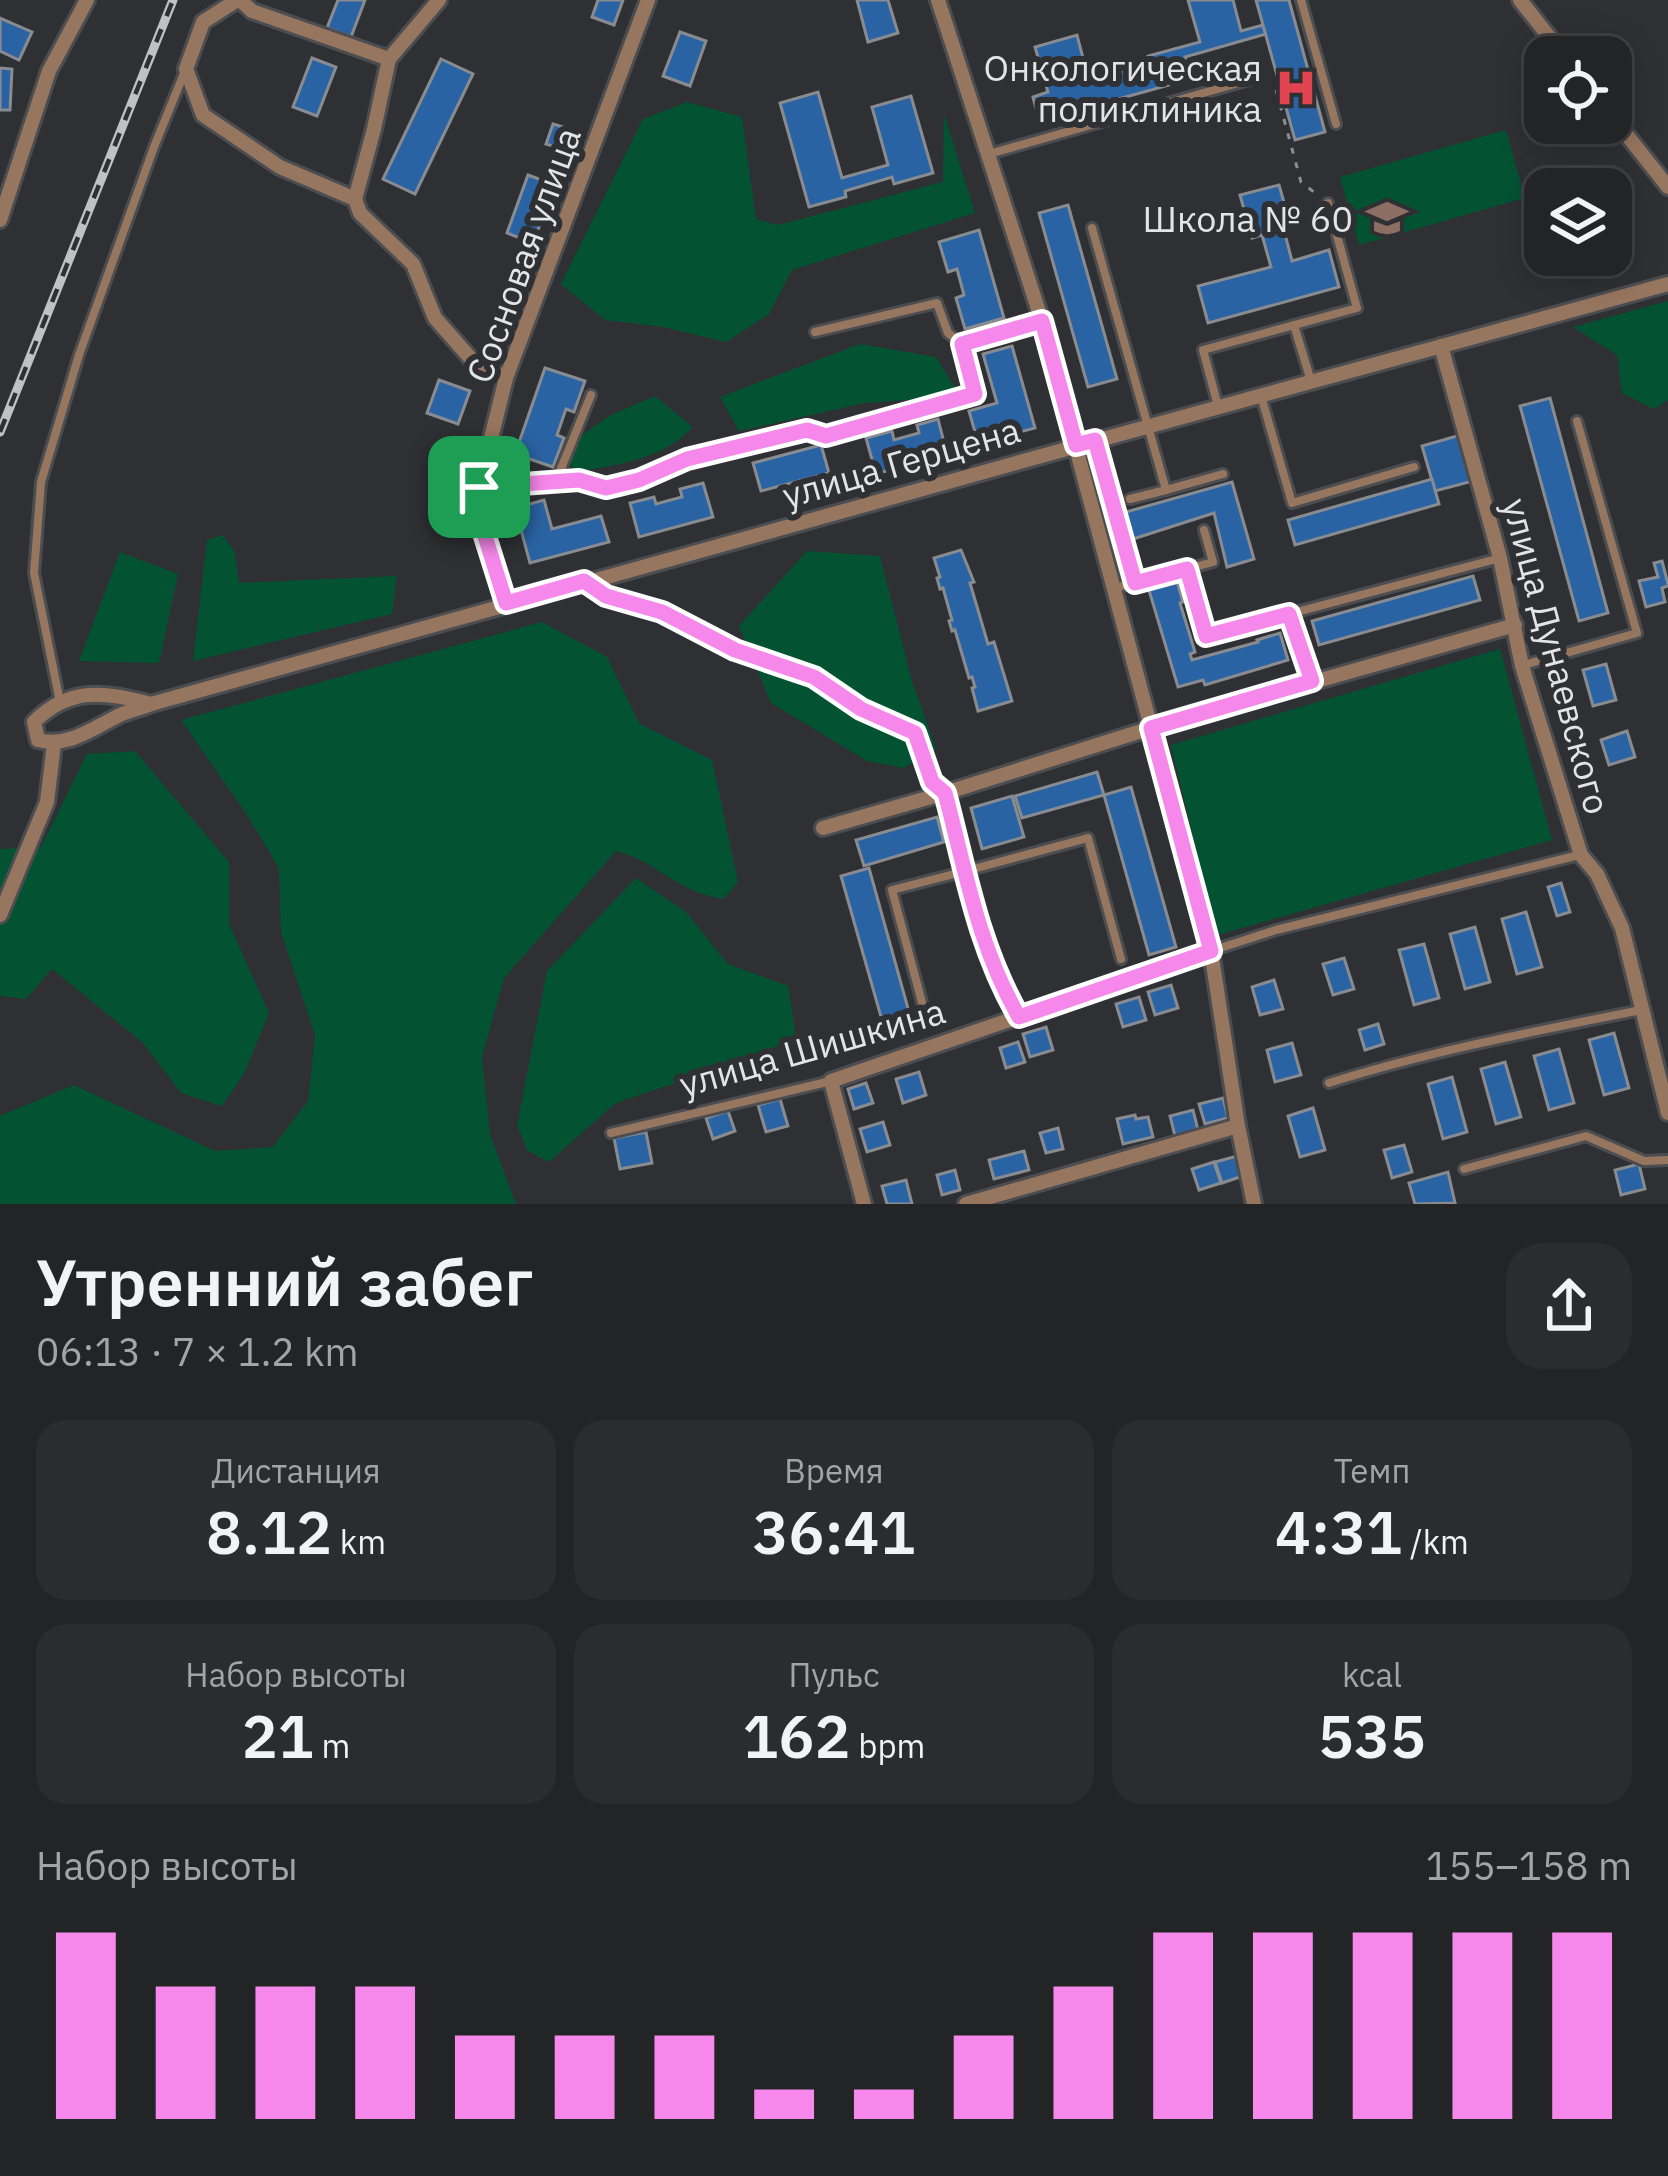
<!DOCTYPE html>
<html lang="ru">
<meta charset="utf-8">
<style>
body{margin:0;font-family:"IBM Plex Sans",sans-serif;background:#2a2c2e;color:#f1f3f6;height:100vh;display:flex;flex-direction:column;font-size:45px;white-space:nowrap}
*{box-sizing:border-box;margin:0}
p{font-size:39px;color:#a2a4a7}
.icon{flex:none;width:66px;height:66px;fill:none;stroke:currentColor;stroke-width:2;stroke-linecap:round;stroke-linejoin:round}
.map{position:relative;height:1204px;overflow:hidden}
.panel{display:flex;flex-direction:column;background:#222426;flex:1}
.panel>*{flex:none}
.fabs{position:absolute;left:1524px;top:36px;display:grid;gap:24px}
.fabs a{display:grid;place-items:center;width:108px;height:108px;border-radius:24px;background:#222426;box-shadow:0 6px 30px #0003,0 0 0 3px #3f4143;font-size:60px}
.pin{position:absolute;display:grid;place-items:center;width:102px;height:102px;color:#fff;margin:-51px;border-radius:24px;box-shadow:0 6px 18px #0006}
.round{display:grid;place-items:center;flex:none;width:126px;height:126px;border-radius:36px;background:#2a2c2e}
.head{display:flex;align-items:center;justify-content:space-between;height:204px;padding:0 36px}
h1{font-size:66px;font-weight:600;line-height:90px}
.metrics{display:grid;grid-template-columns:repeat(3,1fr);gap:18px;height:204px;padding:12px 36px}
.metrics div{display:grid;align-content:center;border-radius:30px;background:#2a2c2e;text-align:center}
.metrics b{font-size:60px;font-weight:600}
.metrics small{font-size:33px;font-weight:400}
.metrics p{font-size:33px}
.chart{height:336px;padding:24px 36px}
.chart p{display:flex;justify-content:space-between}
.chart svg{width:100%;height:216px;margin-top:12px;stroke:#f788eb;stroke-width:6}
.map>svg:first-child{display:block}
.green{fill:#035333}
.building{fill:#2a63a3;stroke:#888b8f;stroke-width:3}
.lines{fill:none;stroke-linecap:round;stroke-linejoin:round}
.lane-casing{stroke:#4b4d50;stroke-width:14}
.street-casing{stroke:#4b4d50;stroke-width:20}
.path{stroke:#8c8e91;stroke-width:3;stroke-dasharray:6 9;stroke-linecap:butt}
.lane{stroke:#97765f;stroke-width:8}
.street{stroke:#97765f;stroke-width:14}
.rail-casing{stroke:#bfc1c3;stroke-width:9}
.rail{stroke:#2e3033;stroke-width:4.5;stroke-dasharray:14;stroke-linecap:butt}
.route-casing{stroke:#fff;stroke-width:24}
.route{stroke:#f788eb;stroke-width:15}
.labels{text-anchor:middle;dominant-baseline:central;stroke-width:12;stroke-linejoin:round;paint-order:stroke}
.poi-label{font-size:36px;fill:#e2e4e6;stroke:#2e3033;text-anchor:end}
.street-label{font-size:36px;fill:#e2e4e6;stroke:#2e3033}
</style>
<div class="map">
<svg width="1668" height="1204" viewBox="0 0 1668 1204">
<rect width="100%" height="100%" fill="#2e3033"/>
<g class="green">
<path d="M687,102L742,117L756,219L778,225L943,182L944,114L975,213L792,270L769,314L726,342L663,327L605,320L561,284L643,119Z"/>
<path d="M1506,130L1525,198L1359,245L1340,177Z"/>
<path d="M1668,301V400L1654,409L1622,393L1617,355L1573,327Z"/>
<path d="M860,344L936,357L960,396L865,403L739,431L720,397Z"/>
<path d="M655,396L693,427C662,460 617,465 574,472L563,448L611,415Z"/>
<path d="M223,535L235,552L239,583L397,576L392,614L193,661L207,540Z"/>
<path d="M807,551L880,556L912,681L936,749L904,768L867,761L771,703L739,626Z"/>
<path d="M120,552L178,574L159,663L79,661Z"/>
<path d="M542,622L607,657L639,723L712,760L738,882L724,899C678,893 658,862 616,851L504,978L482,1057L490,1135L516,1204H0V1116L74,1085L215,1151L273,1147L308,1101L315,1035L281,932L279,868L245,812L181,720Z"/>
<path d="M1500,649L1552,840L1217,935L1171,745Z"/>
<path d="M135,751L229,862V924L269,1013L244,1074L222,1106L181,1093L142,1042L52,969L26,999L0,996V849L41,847L87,754Z"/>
<path d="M636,878L685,911L728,964L788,986L796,1037L756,1056L616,1103L549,1162L528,1151L517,1126L547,971Z"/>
</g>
<g class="building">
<path d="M338,0H365L351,37L327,28Z"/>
<path d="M598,0H623L614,25L592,17Z"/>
<path d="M857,0H888L898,33L868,42Z"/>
<path d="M1188,0H1233L1241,31L1263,25L1266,34L1185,57L1191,79L1039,121L1033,97L1048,92L1035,47L1077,35L1089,81L1150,65L1148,56L1200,42Z"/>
<path d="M1256,0H1289L1325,132L1295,140Z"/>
<path d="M0,18L32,32L19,60L0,51Z"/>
<path d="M680,32L706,41L690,86L663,76Z"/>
<path d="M312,58L336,67L317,116L293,107Z"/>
<path d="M441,59L473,74L415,194L383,179Z"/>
<path d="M0,68L12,69L10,110H0Z"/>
<path d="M818,92L842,178L888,165L872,107L911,96L933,173L894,184L892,177L845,191L846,197L809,207L780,103Z"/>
<path d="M553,124L573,130L566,150L546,144Z"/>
<path d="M528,175L555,185L533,243L507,233Z"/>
<path d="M1279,185L1291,227L1284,230L1292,261L1329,250L1339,287L1208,323L1198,286L1271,267L1262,235L1252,238L1240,195Z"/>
<path d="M1068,205L1117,379L1088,387L1039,213Z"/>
<path d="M979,230L1004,318L965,329L956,298L964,295L957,269L948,272L939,242Z"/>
<path d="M1012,346L1035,428L978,443L969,411L997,403L983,354Z"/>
<path d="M545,368L585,381L574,412L566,409L557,435L564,438L553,467L515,454Z"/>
<path d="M439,380L470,391L458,424L427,413Z"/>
<path d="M1550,398L1608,613L1579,621L1520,406Z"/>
<path d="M938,419L947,454L876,474L866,438L892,431L894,440L919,433L917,425Z"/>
<path d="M1460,435L1473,481L1435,491L1422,446Z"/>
<path d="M821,445L829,473L761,491L753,463Z"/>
<path d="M1432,479L1439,504L1295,545L1288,520Z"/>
<path d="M1232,482L1254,559L1227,567L1214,513L1133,539L1126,512Z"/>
<path d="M703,483L713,517L639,537L630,503L654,497L656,504L682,497L680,489Z"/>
<path d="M544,500L552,529L601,516L609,542L530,563L515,508Z"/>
<path d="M961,550L974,582L970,583L988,644L994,642L1012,701L978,711L972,688L975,687L972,677L969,678L955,630L952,631L949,621L952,620L943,588L940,589L937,578L940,577L934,558Z"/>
<path d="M1662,561L1668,584V586L1662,588L1665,602L1646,607L1639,581L1658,577L1654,563Z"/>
<path d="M1473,576L1480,600L1319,645L1312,621Z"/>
<path d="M1176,578L1183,602L1180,603L1195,652L1190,654L1192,660L1258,642L1257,640L1280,633L1288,660L1205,685L1203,680L1178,687L1148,587Z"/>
<path d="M1606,664L1616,700L1593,706L1583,670Z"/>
<path d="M1627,731L1635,757L1609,765L1601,740Z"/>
<path d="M1097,772L1104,795L1022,818L1015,796Z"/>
<path d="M1131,787L1176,947L1149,955L1104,795Z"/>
<path d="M1012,796L1024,837L982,849L971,808Z"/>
<path d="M937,817L944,842L864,866L856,840Z"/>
<path d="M869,868L914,1030L887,1038L841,876Z"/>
<path d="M1561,883L1570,912L1557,916L1548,887Z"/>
<path d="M1526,912L1542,967L1517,974L1502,919Z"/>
<path d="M1475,927L1490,982L1465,989L1450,934Z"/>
<path d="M1424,944L1439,998L1414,1005L1399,950Z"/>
<path d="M1344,958L1354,989L1333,995L1323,964Z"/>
<path d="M1274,980L1283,1009L1260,1015L1252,987Z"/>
<path d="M1171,985L1178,1008L1155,1015L1148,992Z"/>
<path d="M1139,997L1146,1020L1123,1027L1116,1004Z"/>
<path d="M1378,1024L1384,1044L1365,1050L1359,1030Z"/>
<path d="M1046,1027L1053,1050L1030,1057L1023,1034Z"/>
<path d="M1614,1033L1629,1088L1604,1095L1589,1040Z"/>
<path d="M1018,1042L1025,1062L1006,1068L1000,1048Z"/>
<path d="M1292,1043L1301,1075L1275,1082L1267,1050Z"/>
<path d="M1559,1049L1574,1103L1549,1110L1534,1056Z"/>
<path d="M1505,1062L1521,1117L1496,1124L1481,1069Z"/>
<path d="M919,1072L926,1095L903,1103L896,1079Z"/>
<path d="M1452,1077L1467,1132L1443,1139L1428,1084Z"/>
<path d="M866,1083L873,1103L854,1109L848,1089Z"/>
<path d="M1223,1098L1228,1118L1205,1124L1199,1104Z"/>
<path d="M780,1099L788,1126L766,1132L758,1105Z"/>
<path d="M1313,1108L1325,1150L1300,1157L1288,1116Z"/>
<path d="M1193,1110L1198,1130L1175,1136L1170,1116Z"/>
<path d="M728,1111L735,1131L713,1139L706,1118Z"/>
<path d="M1135,1115L1136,1119L1148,1117L1153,1137L1123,1144L1117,1119Z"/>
<path d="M883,1122L890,1145L867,1152L860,1129Z"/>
<path d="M1058,1128L1063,1149L1046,1153L1040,1133Z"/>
<path d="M646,1132L652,1163L620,1169L614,1138Z"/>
<path d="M1404,1145L1412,1172L1392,1178L1384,1150Z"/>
<path d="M1024,1151L1029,1170L994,1179L989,1160Z"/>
<path d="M1237,1156L1243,1176L1222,1183L1215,1162Z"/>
<path d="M1214,1162L1221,1183L1199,1190L1192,1169Z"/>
<path d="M1639,1164L1645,1189L1621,1195L1615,1170Z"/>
<path d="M955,1170L960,1190L942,1195L937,1175Z"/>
<path d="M1448,1172L1455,1203L1415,1204L1409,1183Z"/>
<path d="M906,1180L912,1204H887L882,1186Z"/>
</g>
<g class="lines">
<g class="lane-casing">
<g id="lane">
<path d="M1301,0L1336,124"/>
<path d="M989,154L1249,80"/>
<path d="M1092,228L1166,490L1130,499"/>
<path d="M1294,325L1311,381"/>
<path d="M815,332L937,303L948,333L962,344"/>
<path d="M1261,396L1292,503L1414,467"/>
<path d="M1218,406L1203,350L1357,308L1328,203"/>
<path d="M556,481L591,395"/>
<path d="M481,486L579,480L606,487L639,480L687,459L807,430L826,436L975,394L962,344L1041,321"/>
<path d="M1166,490L1223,474"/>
<path d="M1187,569L1213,562L1204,530"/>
<path d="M1115,588L1187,569L1206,636L1500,558"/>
<path d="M1289,614L1312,681"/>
<path d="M1524,665L1637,633L1577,421"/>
<path d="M60,702L34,573L41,482L79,355L154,147L185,71"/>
<path d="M1211,951L1276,930L1579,855"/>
<path d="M1018,1016C991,967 978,925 966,871L1088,838L1121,959"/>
<path d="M928,1025L892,890L966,871L946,795"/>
<path d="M1329,1083C1431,1051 1536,1031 1641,1010"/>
<path d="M611,1133L831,1081"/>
<path d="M1464,1169L1586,1136L1644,1161L1668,1160"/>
</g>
</g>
<g class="street-casing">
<g id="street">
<path d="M237,0L203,22L186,69L203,115L280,167L355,199"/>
<path d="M240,0L252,11L389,59"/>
<path d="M439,0L389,59L374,129L355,199L360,213L413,264L435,318L472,360L506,378"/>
<path d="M938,0L1042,321L1211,951L1238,1126L1254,1204"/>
<path d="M1520,0L1565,57"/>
<path d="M1611,115L1668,187"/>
<path d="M0,220L49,71L87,0"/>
<path d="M1441,346L1500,558L1522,666L1581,855L1597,874L1622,928L1668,1113"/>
<path d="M506,603L478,514L479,487L506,378L648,0"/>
<path d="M151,704C105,692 70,686 34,722L38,740C70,748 94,727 122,714C132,710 142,708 151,704C656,560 1162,423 1668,284"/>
<path d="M823,828L945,793L1151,728L1515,625"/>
<path d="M0,915L47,802L54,744"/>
<path d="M864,1204L831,1081L1211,951"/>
<path d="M966,1204L1238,1126"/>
</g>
</g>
<g class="path">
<path d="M1276,90L1301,182L1319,196"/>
<path d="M1100,457L1132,569"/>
<path d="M604,594L662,612L735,650L814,677L861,709L915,733L931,780"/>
</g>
<use href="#lane" class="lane"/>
<use href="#street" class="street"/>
<g class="rail-casing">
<path id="rail" d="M0,432L173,0"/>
</g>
<use href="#rail" class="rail"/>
</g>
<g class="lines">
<g class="route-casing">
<path id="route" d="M1042,321L1076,445L1095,440L1135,583L1187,569L1206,636L1289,614L1312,681L1151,728L1211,951L1019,1017C978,946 966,872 945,793L932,782L915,733L861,709L814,677L735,650L662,612L606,596L584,581L506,603L478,514L479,487L579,480L606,488L639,480L687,459L807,430L826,436L975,394L962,344Z"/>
</g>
<use href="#route" class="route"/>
</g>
<defs>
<g id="hospital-bare" transform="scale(3.24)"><path d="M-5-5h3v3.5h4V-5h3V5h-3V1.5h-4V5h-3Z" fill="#e0444e" stroke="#2e3033" stroke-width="2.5" paint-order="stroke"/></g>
<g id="school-bare" transform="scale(3.24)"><path d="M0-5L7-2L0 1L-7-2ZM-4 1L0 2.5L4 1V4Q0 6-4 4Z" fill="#8d6e63" stroke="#2e3033" stroke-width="2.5" paint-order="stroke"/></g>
</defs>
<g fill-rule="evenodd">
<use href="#hospital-bare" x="1296" y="88"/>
<use href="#school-bare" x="1387" y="218"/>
</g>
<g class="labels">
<g class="poi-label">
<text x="1262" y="67">Онкологическая<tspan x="1262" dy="41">поликлиника</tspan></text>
<text x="1353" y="218">Школа № 60</text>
</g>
<g class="street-label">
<text transform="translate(523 255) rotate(-70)">Сосновая улица</text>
<text transform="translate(901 462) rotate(-16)">улица Герцена</text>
<text transform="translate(1557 656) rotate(75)">улица Дунаевского</text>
<text transform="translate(812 1047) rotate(-16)">улица Шишкина</text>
</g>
</g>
</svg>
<div class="fabs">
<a><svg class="icon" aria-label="locate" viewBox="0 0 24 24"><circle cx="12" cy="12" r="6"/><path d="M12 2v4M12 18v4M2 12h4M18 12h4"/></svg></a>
<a><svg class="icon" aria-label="layers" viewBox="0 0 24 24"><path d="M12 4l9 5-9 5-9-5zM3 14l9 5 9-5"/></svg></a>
</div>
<div class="pin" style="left:479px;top:487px;background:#1e9e55"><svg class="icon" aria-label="arrive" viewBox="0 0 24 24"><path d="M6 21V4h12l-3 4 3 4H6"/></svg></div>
</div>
<section class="panel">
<div class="head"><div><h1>Утренний забег</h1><p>06:13 · 7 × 1.2 km</p></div><a class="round"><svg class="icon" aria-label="share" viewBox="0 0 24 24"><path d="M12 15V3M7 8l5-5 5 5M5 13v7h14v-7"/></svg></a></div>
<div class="metrics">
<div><p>Дистанция</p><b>8.12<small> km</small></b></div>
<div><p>Время</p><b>36:41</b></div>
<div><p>Темп</p><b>4:31<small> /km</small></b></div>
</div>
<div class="metrics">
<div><p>Набор высоты</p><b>21<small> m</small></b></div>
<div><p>Пульс</p><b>162<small> bpm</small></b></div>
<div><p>kcal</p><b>535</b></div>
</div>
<div class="chart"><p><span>Набор высоты</span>155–158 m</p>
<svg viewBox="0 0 160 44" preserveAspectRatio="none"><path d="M5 44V6M15 44V17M25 44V17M35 44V17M45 44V27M55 44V27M65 44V27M75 44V38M85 44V38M95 44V27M105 44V17M115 44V6M125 44V6M135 44V6M145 44V6M155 44V6"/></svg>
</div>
</section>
